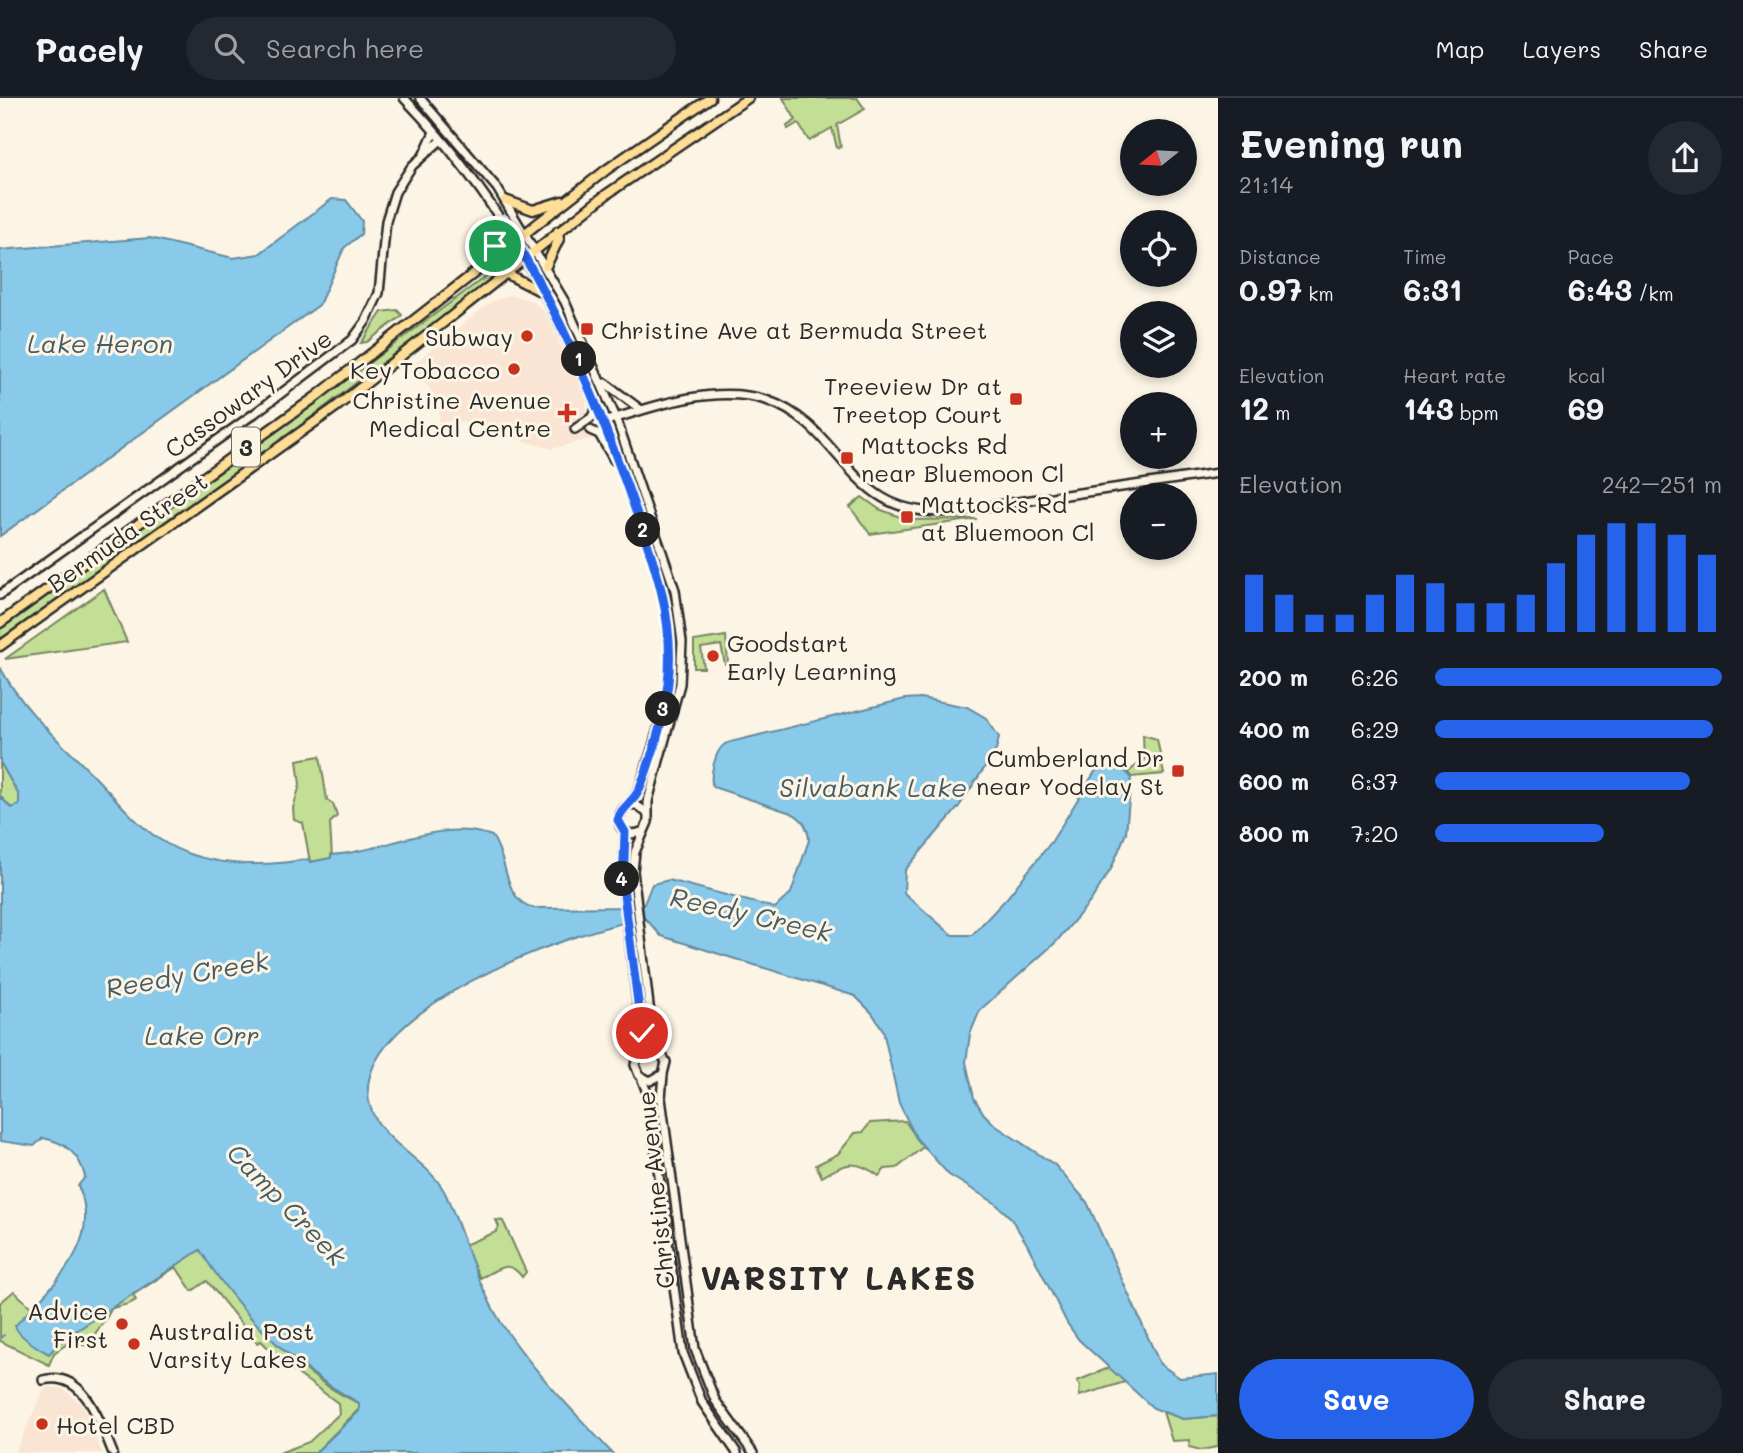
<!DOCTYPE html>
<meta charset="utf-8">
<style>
body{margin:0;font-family:Mali,sans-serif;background:#242831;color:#f1f3f6;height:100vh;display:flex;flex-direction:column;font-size:26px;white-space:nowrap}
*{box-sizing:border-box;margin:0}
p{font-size:23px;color:#9ea1a6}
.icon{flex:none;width:38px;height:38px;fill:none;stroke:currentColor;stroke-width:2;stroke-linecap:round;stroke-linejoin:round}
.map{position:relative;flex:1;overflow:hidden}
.panel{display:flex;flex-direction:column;background:#171b24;width:525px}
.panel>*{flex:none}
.needle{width:46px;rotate:252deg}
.tools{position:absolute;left:1120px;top:21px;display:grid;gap:14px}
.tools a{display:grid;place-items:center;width:77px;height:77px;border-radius:50%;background:#171b24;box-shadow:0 4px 10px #0003;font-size:35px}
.pin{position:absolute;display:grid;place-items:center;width:60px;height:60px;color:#fff;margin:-30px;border:4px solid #fff;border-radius:50%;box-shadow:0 2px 7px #0007}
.km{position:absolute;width:35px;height:35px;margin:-18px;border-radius:50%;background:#222;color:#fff;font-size:19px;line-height:35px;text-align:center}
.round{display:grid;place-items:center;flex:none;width:74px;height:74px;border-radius:37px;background:#242831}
.head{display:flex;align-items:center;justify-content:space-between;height:119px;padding:0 21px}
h1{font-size:38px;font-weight:700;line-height:52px}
.stats{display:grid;grid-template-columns:repeat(3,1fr);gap:10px;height:119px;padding:7px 21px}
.stats div{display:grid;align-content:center}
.stats b{font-size:30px;font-weight:700}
.stats small{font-size:19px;font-weight:400}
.stats p{font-size:19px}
.chart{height:196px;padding:14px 21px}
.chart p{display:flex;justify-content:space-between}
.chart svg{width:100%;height:126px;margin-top:7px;stroke:#2563eb;stroke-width:6}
.primary-button{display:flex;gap:14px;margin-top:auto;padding:14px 21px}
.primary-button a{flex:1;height:80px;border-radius:42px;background:#2563eb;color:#fff;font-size:28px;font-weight:700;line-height:80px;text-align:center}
.primary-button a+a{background:#242831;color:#f1f3f6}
ul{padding:0 21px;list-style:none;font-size:23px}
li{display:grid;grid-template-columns:112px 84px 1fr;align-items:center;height:52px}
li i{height:18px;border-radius:9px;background:#2563eb}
header{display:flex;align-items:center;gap:42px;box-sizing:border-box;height:98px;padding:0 35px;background:#171b24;border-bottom:2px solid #363941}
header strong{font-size:33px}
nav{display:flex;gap:38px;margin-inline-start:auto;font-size:24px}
.search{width:490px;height:63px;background:#242831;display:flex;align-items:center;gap:18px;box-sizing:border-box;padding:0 24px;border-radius:38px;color:#9ea1a6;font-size:26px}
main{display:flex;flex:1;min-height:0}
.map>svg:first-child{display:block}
.built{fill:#fae4d3}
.green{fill:#c3df96;stroke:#778560;stroke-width:2}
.water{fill:#89caea;stroke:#638a9e;stroke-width:2}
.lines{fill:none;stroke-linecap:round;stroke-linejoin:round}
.stream{stroke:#638a9e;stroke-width:2}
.secondary-casing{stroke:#2b2b2b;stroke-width:12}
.primary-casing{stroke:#2b2b2b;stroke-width:13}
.secondary{stroke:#fcf5e5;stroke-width:7}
.primary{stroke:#fedd96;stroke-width:8}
.route-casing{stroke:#fff;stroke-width:14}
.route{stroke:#2563eb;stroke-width:9}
.poi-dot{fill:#c8321e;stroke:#fcf5e5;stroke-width:2.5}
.labels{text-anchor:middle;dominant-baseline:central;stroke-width:6;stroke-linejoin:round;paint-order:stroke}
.shield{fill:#fcf5e5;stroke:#6a6863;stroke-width:2}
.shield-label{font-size:23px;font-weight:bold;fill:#2b2b2b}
.poi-label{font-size:24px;fill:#2b2b2b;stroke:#fcf5e5;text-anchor:start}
.street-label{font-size:24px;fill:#2b2b2b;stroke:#fcf5e5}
.water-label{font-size:26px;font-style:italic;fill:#475b64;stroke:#fcf5e5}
.district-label{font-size:32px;font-weight:bold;letter-spacing:2px;fill:#2b2b2b;stroke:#fcf5e5}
</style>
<header>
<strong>Pacely</strong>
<div class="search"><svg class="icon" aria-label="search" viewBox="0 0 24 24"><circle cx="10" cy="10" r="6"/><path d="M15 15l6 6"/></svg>Search here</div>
<nav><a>Map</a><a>Layers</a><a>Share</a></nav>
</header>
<main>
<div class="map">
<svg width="1218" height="1355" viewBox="0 0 1218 1355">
<rect width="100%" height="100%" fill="#fcf5e5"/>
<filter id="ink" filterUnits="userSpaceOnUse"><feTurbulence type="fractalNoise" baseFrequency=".0143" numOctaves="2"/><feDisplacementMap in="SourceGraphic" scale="14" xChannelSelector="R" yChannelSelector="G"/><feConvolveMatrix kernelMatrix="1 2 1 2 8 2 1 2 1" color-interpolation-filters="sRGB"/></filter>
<g filter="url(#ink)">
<g class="built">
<path d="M510,197L532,203L545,214L586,302V318L594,340L551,351L458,323L439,324L440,305L412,267L491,204Z"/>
<path d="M48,1289L62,1290L83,1307L102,1355H15L43,1293Z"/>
</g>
<g class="green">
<path d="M783,0H857L865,11L837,27L841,49L837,50L832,30L809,43L798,25L788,31L787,28L796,22Z"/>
<path d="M513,158V164L496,178L296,331L0,542V530L5,525L287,326Z"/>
<path d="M397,212L402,217L399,220L367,244L361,245L382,214Z"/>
<path d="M862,399L879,411L908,422L977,421L870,436L850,409Z"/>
<path d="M104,491L127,544L5,561Z"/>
<path d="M726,538L728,566H725L721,547L701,550L704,570H694V543Z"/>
<path d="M1143,637L1157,641L1164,676L1131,679L1128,674L1144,662Z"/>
<path d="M320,658L327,702L333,706L337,718L330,725L332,760L310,764L303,725L294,722L293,710L300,687L297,662Z"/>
<path d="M0,664L19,697V708L11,710L0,698Z"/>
<path d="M905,1023L923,1049L897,1070L885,1071L879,1078C855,1060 846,1065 822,1079L816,1067L838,1056L855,1035L863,1034L870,1025Z"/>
<path d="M496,1122L503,1123L526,1174L522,1179C508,1160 498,1172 480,1180L464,1147L496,1134L499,1129Z"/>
<path d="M201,1147C246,1208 290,1277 363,1307L315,1355H279L309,1344L339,1316L338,1305L288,1269L261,1243L257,1245L207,1183L192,1193L176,1169L133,1197L136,1202C126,1209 118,1207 111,1211C105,1225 95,1233 88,1248L70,1244L54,1255L49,1267L0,1243V1205L14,1193L33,1211L51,1246Z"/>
<path d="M1111,1269L1125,1284L1079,1298L1080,1288L1077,1283Z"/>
<path d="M1163,1314L1183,1321L1218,1318V1349L1201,1352L1189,1349L1190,1342L1172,1343Z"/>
</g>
<g class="water">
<path d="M332,101L346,102L362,123L361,136L344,150L319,207L0,438V152L150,140L233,160L259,156Z"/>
<path d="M0,569C21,609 55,639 86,670C110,693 132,723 159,741C201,769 261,770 309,761L310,764L331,760V757C384,754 440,719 492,738C509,761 502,802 534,810L631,809L644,806L652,786L669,782L775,810L791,795L809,742C808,729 803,720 791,715L713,689C709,679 715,652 725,646C731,643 740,642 747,640L905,601L921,600L967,609L986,620L999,639L996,652L958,710L905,772L904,795L952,837H972L1006,801L1052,743L1096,672L1122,670L1131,679L1126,735L1111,771L1090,804L1056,844L980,912L970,936L966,964L974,1000L984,1016L996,1028L1055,1067L1087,1104L1160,1266L1180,1280L1218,1276V1318L1183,1321L1153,1310L1079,1242L1067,1225L1027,1146L1010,1119L995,1105L949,1077L916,1040L899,1005L883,932L872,915L855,898L661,838L646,821C578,829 338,916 371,1011C384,1048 432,1063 447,1099C465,1141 477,1186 502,1226C533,1273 574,1314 612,1355H315L359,1313V1305C291,1268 241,1217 200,1152L61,1243L49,1256C38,1250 19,1239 15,1228C50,1189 105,1146 78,1088L85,1079C80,1057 65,1044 43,1040L34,1048L0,1043V698L11,710L19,707V697L0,664Z"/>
</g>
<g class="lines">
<path class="stream" d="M0,1240L4,1237"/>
<g class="secondary-casing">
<g id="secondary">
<path d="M404,0C515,115 575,244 629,392C646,442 669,491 671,545C672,596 654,646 638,694L628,707"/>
<path d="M420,0L497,90L565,204L616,320L675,492L682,544L680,586L648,703V724L635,754L633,773L653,941L666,964L663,976L650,983L639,977L635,967L642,944L623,789L625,734"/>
<path d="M424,56L434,34"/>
<path d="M605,285L640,311"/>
<path d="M604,324C653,308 715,286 766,302C847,329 846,424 955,413L1218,375"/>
<path d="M575,331L591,320L598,308"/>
<path d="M590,332L599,336L614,362"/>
<path d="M0,497L255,315L352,242L366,223L379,195L386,123L395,94L412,68L441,42"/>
<path d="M643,733C624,743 610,723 626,708L635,706L647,715"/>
<path d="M663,977L661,1000L695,1251L715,1302L753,1355"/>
<path d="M641,979L648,997L683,1255L702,1304L737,1355"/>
<path d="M43,1282C85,1271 101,1327 113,1355"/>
</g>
</g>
<g class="primary-casing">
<g id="primary">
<path d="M505,102L533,112L562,103"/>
<path d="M487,167L503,123"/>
<path d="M546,168L559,141L558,133"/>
<path d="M505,175L546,196"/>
<path d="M0,525L317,298L606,72L710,0"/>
<path d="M0,548L336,309L607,96L748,0"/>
</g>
</g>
<use href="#secondary" class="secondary"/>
<use href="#primary" class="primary"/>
</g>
</g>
<g class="lines" filter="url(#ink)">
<g class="route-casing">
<path id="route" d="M495,148L503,123C557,208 594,296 628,391C651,456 676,515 668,585C664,620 652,660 639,692C633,705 621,709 618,722L625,734L623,789L642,935"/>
</g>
<use href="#route" class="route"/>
</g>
<g class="poi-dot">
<rect x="580" y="224" width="14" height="14" rx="3.5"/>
<circle cx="527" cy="238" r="7"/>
<circle cx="514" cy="271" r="7"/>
<rect x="1009" y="294" width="14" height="14" rx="3.5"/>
<path d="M563.5 304.5h7v7h7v7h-7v7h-7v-7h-7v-7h7z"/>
<rect x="840" y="353" width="14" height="14" rx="3.5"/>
<rect x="900" y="412" width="14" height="14" rx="3.5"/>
<circle cx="713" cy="558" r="7"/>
<rect x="1171" y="666" width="14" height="14" rx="3.5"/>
<circle cx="122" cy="1226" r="7"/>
<circle cx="134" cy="1246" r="7"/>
<circle cx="42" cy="1326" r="7"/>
</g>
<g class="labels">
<rect class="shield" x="232" y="329.5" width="28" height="39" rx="5"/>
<g class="shield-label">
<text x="246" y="349">3</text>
</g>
<g class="poi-label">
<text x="601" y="231">Christine Ave at Bermuda Street</text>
<text x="513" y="238" text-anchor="end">Subway</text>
<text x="500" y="271" text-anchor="end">Key Tobacco</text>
<text x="1002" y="287" text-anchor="end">Treeview Dr at<tspan x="1002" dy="28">Treetop Court</tspan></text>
<text x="551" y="301" text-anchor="end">Christine Avenue<tspan x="551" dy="28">Medical Centre</tspan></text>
<text x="861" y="346">Mattocks Rd<tspan x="861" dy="28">near Bluemoon Cl</tspan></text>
<text x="921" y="405">Mattocks Rd<tspan x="921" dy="28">at Bluemoon Cl</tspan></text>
<text x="727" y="544">Goodstart<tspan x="727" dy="28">Early Learning</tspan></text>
<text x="1164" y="659" text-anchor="end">Cumberland Dr<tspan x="1164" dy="28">near Yodelay St</tspan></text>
<text x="108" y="1212" text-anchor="end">Advice<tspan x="108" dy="28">First</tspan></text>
<text x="148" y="1232">Australia Post<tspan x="148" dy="28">Varsity Lakes</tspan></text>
<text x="56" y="1326">Hotel CBD</text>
</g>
<g class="street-label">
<text transform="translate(248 295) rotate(-36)">Cassowary Drive</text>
<text transform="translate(127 434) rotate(-35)">Bermuda Street</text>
<text transform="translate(655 1092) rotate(-96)">Christine Avenue</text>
</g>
<g class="water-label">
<text x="100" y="245">Lake Heron</text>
<text x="873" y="689">Silvabank Lake</text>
<text transform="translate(751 816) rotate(13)">Reedy Creek</text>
<text transform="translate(187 876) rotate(-10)">Reedy Creek</text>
<text x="202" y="937">Lake Orr</text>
<text transform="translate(287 1106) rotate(46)">Camp Creek</text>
</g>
<g class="district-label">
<text x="839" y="1179">VARSITY LAKES</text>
</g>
</g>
</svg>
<div class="tools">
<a><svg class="needle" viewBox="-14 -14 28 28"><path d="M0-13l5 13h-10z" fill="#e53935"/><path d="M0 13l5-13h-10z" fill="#9ea1a6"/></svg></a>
<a><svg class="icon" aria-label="locate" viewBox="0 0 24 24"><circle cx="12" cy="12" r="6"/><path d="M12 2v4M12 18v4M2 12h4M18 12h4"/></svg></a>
<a><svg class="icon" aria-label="layers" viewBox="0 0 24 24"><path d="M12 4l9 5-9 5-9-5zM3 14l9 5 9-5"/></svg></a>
<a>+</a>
<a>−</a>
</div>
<div class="pin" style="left:495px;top:148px;background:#1e9e55"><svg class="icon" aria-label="arrive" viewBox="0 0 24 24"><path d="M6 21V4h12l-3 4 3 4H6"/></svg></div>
<div class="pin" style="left:642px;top:935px;background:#d93025"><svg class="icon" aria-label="check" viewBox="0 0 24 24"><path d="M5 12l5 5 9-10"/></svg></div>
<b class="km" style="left:579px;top:261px">1</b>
<b class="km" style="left:643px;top:432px">2</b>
<b class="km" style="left:663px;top:611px">3</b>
<b class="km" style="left:622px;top:781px">4</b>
</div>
<section class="panel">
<div class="head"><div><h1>Evening run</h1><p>21:14</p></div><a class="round"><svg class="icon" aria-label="share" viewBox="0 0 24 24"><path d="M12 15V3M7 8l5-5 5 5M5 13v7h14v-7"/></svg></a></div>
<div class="stats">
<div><p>Distance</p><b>0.97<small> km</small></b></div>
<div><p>Time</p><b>6:31</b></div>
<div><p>Pace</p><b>6:43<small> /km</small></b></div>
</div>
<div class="stats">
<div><p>Elevation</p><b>12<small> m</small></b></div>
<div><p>Heart rate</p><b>143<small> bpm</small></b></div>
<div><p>kcal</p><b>69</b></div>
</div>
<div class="chart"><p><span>Elevation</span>242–251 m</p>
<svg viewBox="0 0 160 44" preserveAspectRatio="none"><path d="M5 44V24M15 44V31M25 44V38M35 44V38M45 44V31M55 44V24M65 44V27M75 44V34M85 44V34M95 44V31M105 44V20M115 44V10M125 44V6M135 44V6M145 44V10M155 44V17"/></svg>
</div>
<ul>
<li><b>200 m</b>6:26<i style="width:100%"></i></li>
<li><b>400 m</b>6:29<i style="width:97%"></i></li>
<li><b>600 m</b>6:37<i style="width:89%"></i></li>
<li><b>800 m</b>7:20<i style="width:59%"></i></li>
</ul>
<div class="primary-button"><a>Save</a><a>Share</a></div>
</section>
</main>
